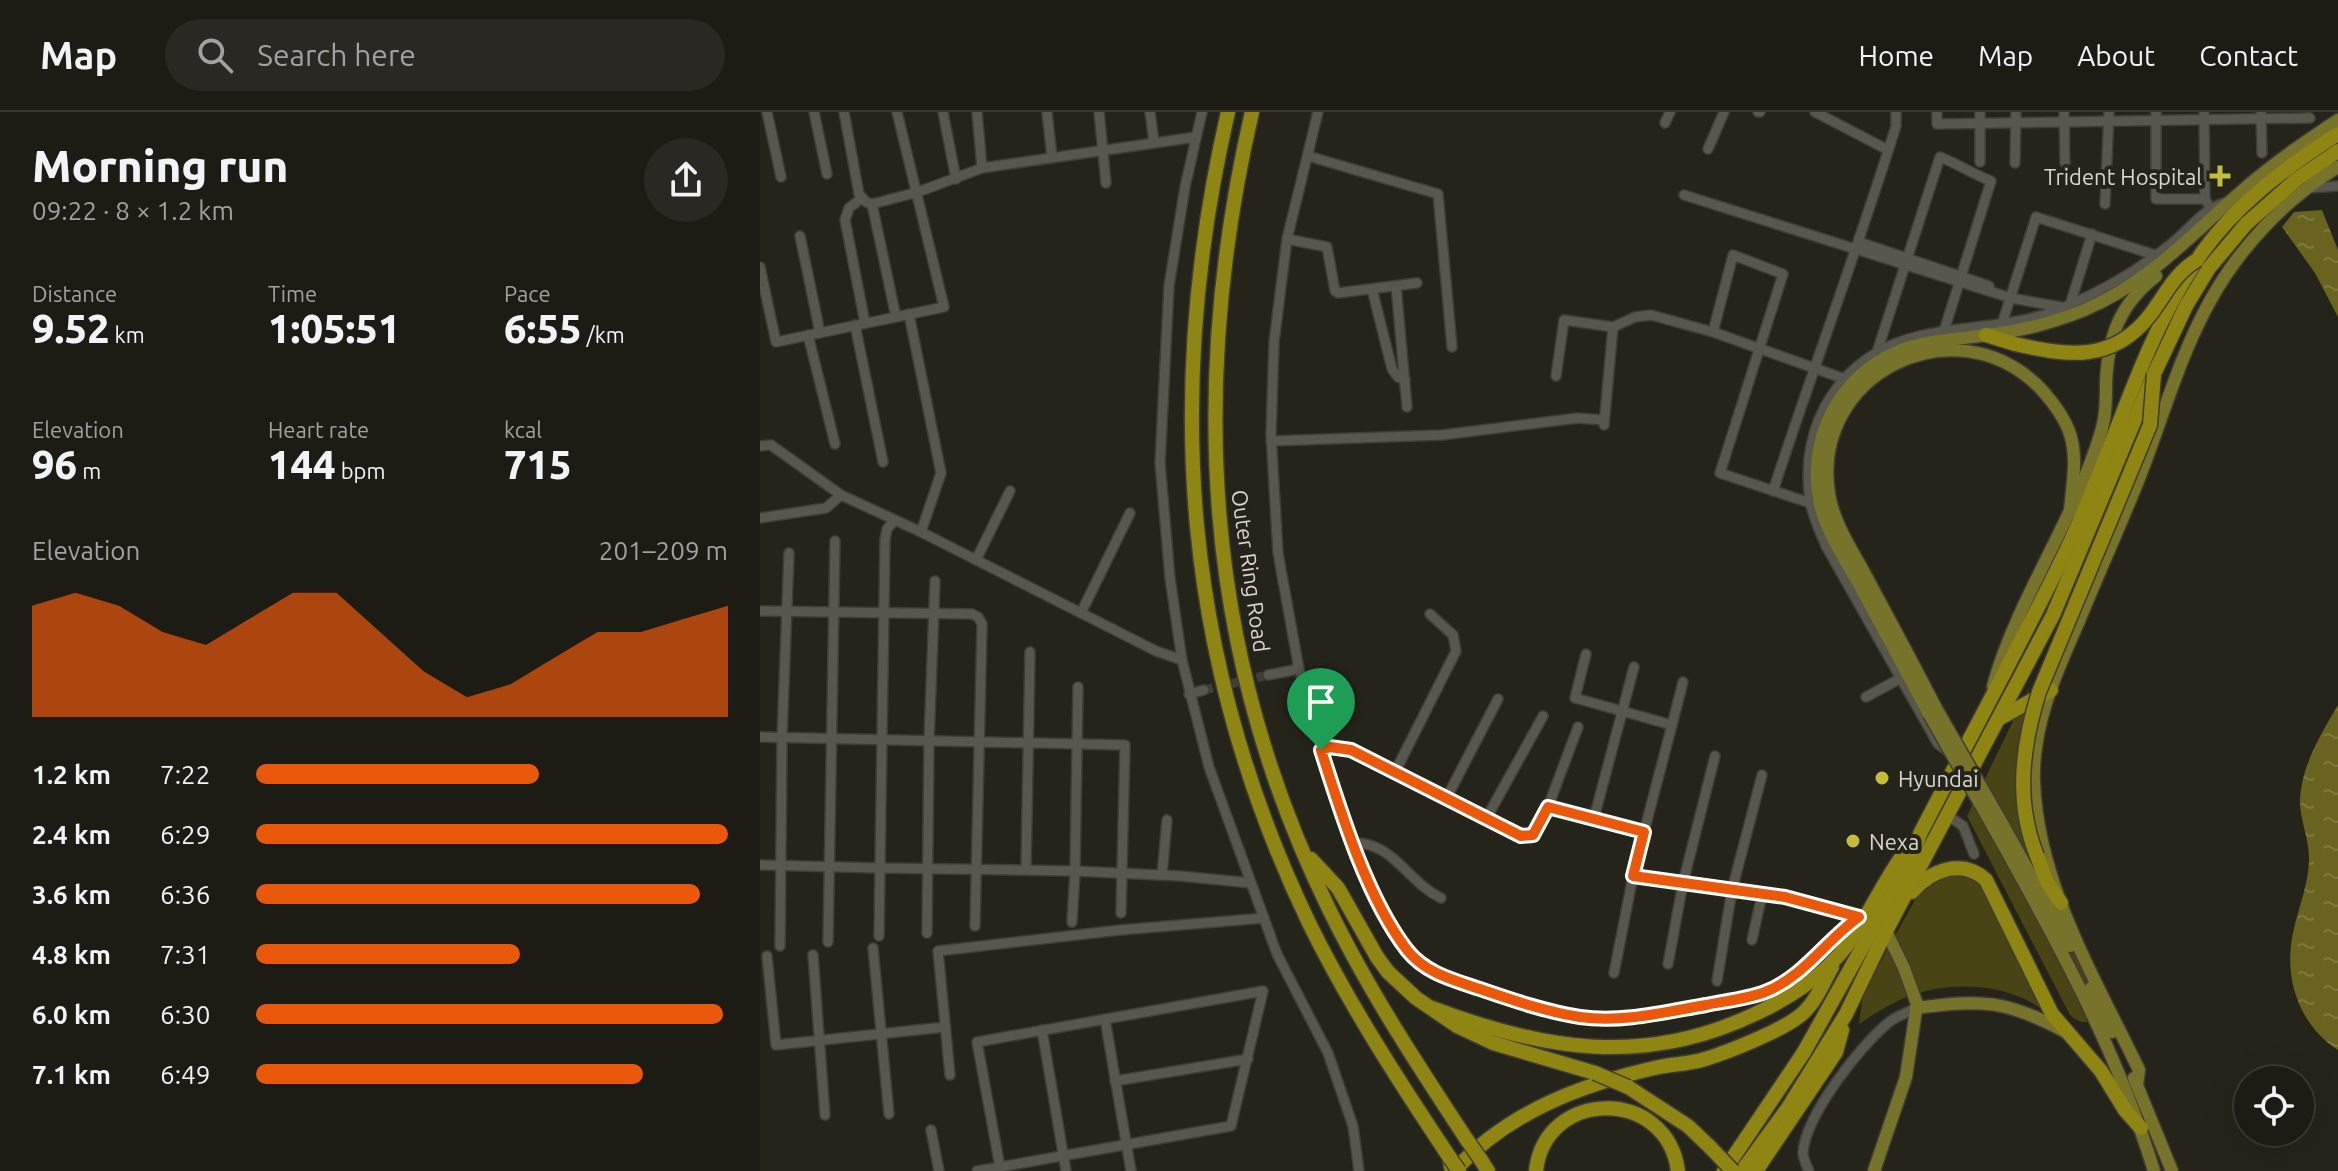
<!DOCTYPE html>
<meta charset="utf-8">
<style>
body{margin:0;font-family:Ubuntu,sans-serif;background:#292822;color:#f1f3f6;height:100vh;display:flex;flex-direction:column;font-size:30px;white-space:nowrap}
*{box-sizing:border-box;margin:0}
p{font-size:26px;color:#a0a1a0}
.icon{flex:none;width:44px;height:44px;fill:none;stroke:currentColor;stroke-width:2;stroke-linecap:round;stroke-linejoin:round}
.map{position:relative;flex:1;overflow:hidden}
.sheet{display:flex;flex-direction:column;background:#1c1b14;width:760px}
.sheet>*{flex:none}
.fabs{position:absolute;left:1474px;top:954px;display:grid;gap:16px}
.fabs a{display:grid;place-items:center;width:80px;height:80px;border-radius:50%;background:#1c1b14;box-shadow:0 8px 32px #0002,0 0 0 2px #3a3934;font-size:40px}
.pin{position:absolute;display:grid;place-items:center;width:68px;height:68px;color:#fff;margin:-82px -34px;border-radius:50% 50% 50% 0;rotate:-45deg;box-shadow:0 0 8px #0007}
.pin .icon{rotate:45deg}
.round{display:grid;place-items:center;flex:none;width:84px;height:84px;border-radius:42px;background:#292822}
.headline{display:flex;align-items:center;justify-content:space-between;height:136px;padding:0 32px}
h1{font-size:44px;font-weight:800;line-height:60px}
.metrics{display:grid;grid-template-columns:repeat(3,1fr);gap:12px;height:136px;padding:8px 32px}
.metrics div{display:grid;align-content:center}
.metrics b{font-size:40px;font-weight:800}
.metrics small{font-size:22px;font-weight:400}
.metrics p{font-size:22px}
.chart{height:224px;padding:16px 32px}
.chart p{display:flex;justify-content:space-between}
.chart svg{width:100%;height:144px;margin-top:8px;fill:#ea580c;opacity:.7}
ul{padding:0 32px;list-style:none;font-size:26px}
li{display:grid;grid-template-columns:128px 96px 1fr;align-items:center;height:60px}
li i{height:20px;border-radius:10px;background:#ea580c}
header{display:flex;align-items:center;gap:48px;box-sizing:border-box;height:112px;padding:0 40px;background:#1c1b14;border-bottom:2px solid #3a3934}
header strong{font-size:38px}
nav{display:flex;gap:44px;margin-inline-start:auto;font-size:28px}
.search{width:560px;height:72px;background:#292822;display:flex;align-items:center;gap:20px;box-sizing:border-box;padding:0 28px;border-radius:44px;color:#a0a1a0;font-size:30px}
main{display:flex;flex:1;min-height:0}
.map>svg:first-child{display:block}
.grass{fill:#484414}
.water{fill:url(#water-ripples)}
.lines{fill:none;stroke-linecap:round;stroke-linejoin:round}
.minor-tunnel{stroke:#403f36;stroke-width:9;stroke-dasharray:9 4.5;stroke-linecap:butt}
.minor-casing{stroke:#3e3e36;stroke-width:12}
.major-casing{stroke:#3e3e36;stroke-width:15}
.highway-casing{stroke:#3e3e36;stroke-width:17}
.minor{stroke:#58574d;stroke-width:9}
.major{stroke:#78732a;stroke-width:12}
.highway{stroke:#8e8513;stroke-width:14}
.major-bridge-casing{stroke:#3e3e36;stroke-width:15;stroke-linecap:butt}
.highway-bridge-casing{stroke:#3e3e36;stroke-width:17;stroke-linecap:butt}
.major-bridge{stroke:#78732a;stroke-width:12}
.highway-bridge{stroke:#8e8513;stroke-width:14}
.route-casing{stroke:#fff;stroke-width:16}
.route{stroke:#ea580c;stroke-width:10}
.poi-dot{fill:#c6bc3c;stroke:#25241b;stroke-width:3}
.labels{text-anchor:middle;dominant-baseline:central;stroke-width:8;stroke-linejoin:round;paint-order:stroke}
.poi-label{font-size:22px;fill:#d7d6d0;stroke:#25241b;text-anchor:start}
.street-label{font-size:22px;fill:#d7d6d0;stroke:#25241b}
</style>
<header>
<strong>Map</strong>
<div class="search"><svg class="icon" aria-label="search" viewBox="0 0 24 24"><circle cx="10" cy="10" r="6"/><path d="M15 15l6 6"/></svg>Search here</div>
<nav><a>Home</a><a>Map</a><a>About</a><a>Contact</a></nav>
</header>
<main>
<section class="sheet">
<div class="headline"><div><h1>Morning run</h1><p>09:22 · 8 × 1.2 km</p></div><a class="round"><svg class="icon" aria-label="share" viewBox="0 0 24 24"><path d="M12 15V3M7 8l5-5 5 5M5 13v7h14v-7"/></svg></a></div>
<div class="metrics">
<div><p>Distance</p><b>9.52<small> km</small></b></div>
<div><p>Time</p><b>1:05:51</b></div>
<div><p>Pace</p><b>6:55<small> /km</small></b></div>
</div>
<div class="metrics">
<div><p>Elevation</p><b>96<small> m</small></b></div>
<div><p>Heart rate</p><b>144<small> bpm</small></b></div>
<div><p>kcal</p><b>715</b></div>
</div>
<div class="chart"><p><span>Elevation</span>201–209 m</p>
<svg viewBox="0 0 160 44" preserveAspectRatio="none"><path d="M0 44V10L10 6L20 10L30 18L40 22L50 14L60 6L70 6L80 18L90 30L100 38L110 34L120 26L130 18L140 18L150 14L160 10V44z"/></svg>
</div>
<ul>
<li><b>1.2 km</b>7:22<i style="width:60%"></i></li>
<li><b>2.4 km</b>6:29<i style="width:100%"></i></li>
<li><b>3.6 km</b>6:36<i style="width:94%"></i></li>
<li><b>4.8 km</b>7:31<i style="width:56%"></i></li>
<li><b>6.0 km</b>6:30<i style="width:99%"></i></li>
<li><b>7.1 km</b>6:49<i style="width:82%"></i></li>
</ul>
</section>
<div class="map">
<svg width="1578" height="1059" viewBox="0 0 1578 1059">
<defs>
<pattern id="water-ripples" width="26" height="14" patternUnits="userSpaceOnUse" patternTransform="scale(2)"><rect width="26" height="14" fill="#69631f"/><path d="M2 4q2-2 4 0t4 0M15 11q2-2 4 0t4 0" fill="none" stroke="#7e793e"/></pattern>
</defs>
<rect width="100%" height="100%" fill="#25241b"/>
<g class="grass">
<path d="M1269,576L1258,636V676L1350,904C1335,908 1323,916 1310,903L1207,704Z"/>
<path d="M1204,762L1216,765L1226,781L1280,896C1249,874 1203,870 1166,879C1142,884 1120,898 1099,912L1103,881L1155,788L1174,766Z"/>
</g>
<g class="water">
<path d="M1562,98L1578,138V205L1555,161L1522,115L1534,100Z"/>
<path d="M1578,593V938C1543,916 1526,874 1531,833C1534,805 1548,778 1549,749C1550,729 1540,709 1540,689C1541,654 1561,622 1578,593Z"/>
</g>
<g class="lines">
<path class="minor-tunnel" d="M444,578L508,563"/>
<g class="minor-casing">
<g id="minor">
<path d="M7,0L21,65"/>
<path d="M54,0L67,62"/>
<path d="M84,0L99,82L106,90L112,92L158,80L222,56L436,25"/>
<path d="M183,0L196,67"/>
<path d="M217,0L222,56"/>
<path d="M287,0L292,45"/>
<path d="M339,0L346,71"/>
<path d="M390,0L394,30"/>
<path d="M442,0L425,75L409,174L400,351L410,466L422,548L449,655L517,842L568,941L593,1014L599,1059"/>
<path d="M558,0L527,127L514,230L511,322L518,441L539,557L583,709L622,798L648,839L663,854L681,864L739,883L820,905H881L1005,881L1038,862L1085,815L1104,804"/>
<path d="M998,0H1000"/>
<path d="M1055,0L1128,38"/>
<path d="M1177,0V12L1550,6"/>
<path d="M1304,0L1305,51"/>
<path d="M1396,0V87H1445"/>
<path d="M1444,0L1445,87L1448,92"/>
<path d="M1501,0L1502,41"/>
<path d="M905,11L910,0"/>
<path d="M948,37L964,0"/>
<path d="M548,44L678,82L692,235"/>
<path d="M1220,50V0"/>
<path d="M1255,51L1256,0"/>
<path d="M1549,76L1578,74"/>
<path d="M924,83L1251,186L1301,195"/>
<path d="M102,86L89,96L85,108L105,211"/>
<path d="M112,92L136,205"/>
<path d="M1345,92L1349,0"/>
<path d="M40,124L60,221"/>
<path d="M527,127L567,135L575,179L578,181L657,171"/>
<path d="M1099,130L1229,174"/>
<path d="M0,155L16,230L184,195L137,0"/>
<path d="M636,174L647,295"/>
<path d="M612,177L632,257L638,265L645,268"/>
<path d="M1310,193L1332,122"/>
<path d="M149,202L181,361L161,420"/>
<path d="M1242,212L1276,105L1395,143"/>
<path d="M95,213L123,350"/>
<path d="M953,220L973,143L1023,162L960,361L1050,391"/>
<path d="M48,223L75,332"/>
<path d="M1118,237L1180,45C1198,52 1213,62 1231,69L1184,219"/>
<path d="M796,264L804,208L853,215"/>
<path d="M844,313L853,215L875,205L891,203L953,220L1085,267"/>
<path d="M511,329L682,323L818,306L844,308"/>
<path d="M0,334L11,333L81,383L161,420L396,539L422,548"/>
<path d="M1013,379C1053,257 1098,136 1136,14V0"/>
<path d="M0,406L66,396L81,383"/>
<path d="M135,408L127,417L125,428L120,756L315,759L312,810"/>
<path d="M216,448L250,379"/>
<path d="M0,499L212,502L218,505L222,512L215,814"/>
<path d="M321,501L370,401"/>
<path d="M826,542L815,586L912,613L884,720"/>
<path d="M508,563L539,557"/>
<path d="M318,575L315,759L420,764L491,771"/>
<path d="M429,582L444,578"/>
<path d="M1106,585L1141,566"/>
<path d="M912,613L923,570"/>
<path d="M0,625L365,633L361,801"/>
<path d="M561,638L580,635L591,638L761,724L773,723L788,695L884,720L873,764L1025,785L1099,805"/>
<path d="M1188,639L1178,632L1066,434C1060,419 1052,404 1050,388C1038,311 1083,241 1159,224C1208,212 1260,216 1307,194C1344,178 1380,157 1411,132C1433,114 1441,98 1469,89"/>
<path d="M634,662L696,539L693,523L670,502"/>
<path d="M686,687L738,587"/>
<path d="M788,695L818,615"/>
<path d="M1187,703L1203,714L1214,742"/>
<path d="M834,706L874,555"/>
<path d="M726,707L783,604"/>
<path d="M593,731C634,730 647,770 681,786"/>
<path d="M0,753L120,756L119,824"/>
<path d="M266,757L270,540"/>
<path d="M402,763L407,708"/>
<path d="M167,821L169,629L175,469"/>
<path d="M992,828L1002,783"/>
<path d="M68,830L75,429"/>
<path d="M20,834L22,625L29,441"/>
<path d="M113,836L129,1002"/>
<path d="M53,843L65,1003"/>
<path d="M7,844L16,933L185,915"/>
<path d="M908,852L923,771L955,644"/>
<path d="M854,861L873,764"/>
<path d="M957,869L972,778L1002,663"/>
<path d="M345,907L371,1059"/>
<path d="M282,918L306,1059"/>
<path d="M190,963L178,839L360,818L504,806"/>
<path d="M355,969L488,947"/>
<path d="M171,1018L179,1059"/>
<path d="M217,1059C302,1044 386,1029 471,1014L503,879L217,930L240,1055V1059"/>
<path d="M1049,1059C1047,1054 1043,1047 1043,1041C1045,1004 1100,934 1128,911C1136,904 1147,901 1156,896"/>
</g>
</g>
<g class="major-casing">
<g id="major">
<path d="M1233,574C1258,485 1315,408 1341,320C1346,304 1346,287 1346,271C1348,225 1359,193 1396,164"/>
<path d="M1177,598C1154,553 1130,509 1106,464C1092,438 1074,412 1069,382C1050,262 1195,190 1280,276C1292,289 1304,304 1310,322C1318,346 1312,374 1310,400"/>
<path d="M1169,602C1146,559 1123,517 1100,474C1086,449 1067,421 1060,392C1046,329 1078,264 1139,239C1167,228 1198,227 1228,223C1260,219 1292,211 1322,199C1393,169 1433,120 1490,72C1518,48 1548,28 1578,8"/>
<path d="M1243,713L1310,834"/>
<path d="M1235,718C1296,827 1357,938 1394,1059"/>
<path d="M1331,876L1352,920"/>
<path d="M1156,896C1225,887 1244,888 1306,920"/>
<path d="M1374,966L1412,1059"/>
<path d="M1377,973L1379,958C1336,868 1278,773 1274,670C1272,613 1296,561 1319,509C1339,460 1361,412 1380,364C1403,305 1419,245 1450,189C1480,135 1525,87 1578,55"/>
<path d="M1114,1059L1146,965L1157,892L1144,856L1126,819"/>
</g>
</g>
<g class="highway-casing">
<g id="highway">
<path d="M468,0C403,283 423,550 550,813C590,894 640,971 690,1046L691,1055"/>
<path d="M492,0C429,274 443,539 568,795C607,876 657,952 707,1028"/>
<path d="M1226,223L1255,232"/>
<path d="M1240,606L1291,578"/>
<path d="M1277,744L1287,770L1301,791"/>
<path d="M551,747L578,776L617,845L628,860L656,886L697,914L733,931L835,961"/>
<path d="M1152,780C1171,758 1202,746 1226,768L1292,902L1341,959L1365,998L1381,1016"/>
<path d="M672,896C783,938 884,955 995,902C1025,888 1057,868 1079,843C1108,809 1122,769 1148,736"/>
<path d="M868,975L928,1014L951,1036"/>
<path d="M721,1048L728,1059"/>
<path d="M694,1059C748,1000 822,972 899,955C913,952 928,952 942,948C966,941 1024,918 1042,902C1056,890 1063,871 1072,855"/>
<path d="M776,1059C785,976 907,975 918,1059"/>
<path d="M964,1059L1044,940L1146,757L1161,720C1209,627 1260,534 1306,439C1352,345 1377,239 1435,151C1470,97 1524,56 1578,22"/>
<path d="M982,1059L1028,996L1086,902L1126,819L1293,503L1394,262L1426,194L1449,156L1486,112L1537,67L1578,39"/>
<path d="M996,1059L1076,940L1082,918"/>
</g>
</g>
<use href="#minor" class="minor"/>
<use href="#major" class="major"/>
<use href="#highway" class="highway"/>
<g class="major-bridge-casing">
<g id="major-bridge">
<path d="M1177,598L1243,713"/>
<path d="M1169,602L1235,718"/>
</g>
</g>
<g class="highway-bridge-casing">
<g id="highway-bridge">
<path d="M1255,232C1307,244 1353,251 1390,203C1406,182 1414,162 1437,148"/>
<path d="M1277,744C1255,690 1262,634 1279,580L1390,313L1394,262"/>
<path d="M835,961L868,975"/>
<path d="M707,1028L721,1048"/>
<path d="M951,1036L973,1059"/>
<path d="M690,1046L699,1059"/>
</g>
</g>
<use href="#major-bridge" class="major-bridge"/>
<use href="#highway-bridge" class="highway-bridge"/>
</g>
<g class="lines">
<g class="route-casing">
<path id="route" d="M570,635L591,638L761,724L773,723L788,695L884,720L873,764L1025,785L1099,805C1066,828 1044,865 1005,880C987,887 965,889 946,893C905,900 862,911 820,905C787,900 752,888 720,877C693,868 665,861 647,838C607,786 581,701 561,638Z"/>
</g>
<use href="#route" class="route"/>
</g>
<g class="poi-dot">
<path d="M1456 52h8v8h8v8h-8v8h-8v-8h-8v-8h8z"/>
<circle cx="1122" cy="666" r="8"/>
<circle cx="1093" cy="729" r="8"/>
</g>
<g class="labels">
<g class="poi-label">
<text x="1442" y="64" text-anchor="end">Trident Hospital</text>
<text x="1138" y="666">Hyundai</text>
<text x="1109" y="729">Nexa</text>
</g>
<g class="street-label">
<text transform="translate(491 459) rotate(82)">Outer Ring Road</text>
</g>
</g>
</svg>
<div class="fabs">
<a><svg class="icon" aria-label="locate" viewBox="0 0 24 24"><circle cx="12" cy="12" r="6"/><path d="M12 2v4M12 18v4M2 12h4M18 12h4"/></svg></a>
</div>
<div class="pin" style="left:561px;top:638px;background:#1e9e55"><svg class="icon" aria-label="arrive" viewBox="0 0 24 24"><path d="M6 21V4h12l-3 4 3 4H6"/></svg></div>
</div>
</main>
